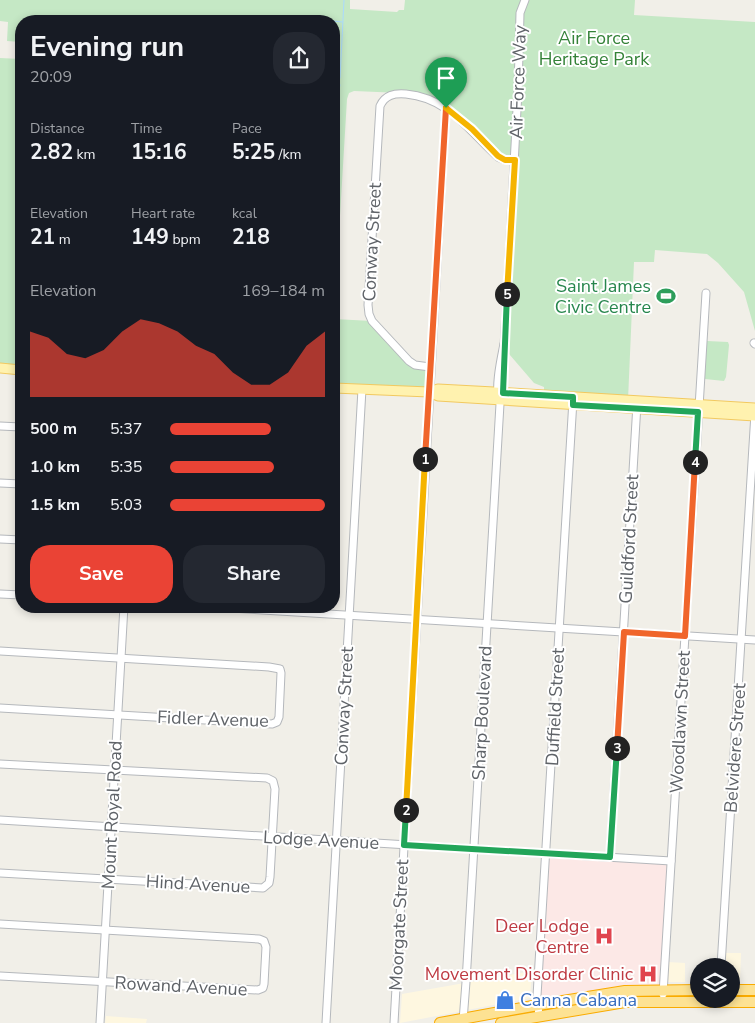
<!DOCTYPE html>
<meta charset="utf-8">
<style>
body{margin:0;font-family:"Nunito Sans",sans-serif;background:#242831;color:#f1f3f6;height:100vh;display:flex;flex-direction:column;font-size:19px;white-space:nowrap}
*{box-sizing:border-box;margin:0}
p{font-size:16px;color:#9ea1a6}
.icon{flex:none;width:28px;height:28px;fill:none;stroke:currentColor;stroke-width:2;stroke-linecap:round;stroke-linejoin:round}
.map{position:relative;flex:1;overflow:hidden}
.sheet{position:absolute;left:15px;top:15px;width:325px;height:598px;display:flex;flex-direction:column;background:#171b24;border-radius:20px;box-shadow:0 2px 8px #0003}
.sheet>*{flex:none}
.buttons{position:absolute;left:690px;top:958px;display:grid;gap:10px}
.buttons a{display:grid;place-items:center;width:50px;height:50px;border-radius:50%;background:#171b24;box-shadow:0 2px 8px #0003;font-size:25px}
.pin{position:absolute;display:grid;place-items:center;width:42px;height:42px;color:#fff;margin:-51px -21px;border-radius:50% 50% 50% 0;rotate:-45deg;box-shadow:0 0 5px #0007}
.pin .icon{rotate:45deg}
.km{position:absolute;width:25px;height:25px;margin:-12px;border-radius:50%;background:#222;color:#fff;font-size:14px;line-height:25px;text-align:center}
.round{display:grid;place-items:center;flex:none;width:52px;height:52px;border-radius:20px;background:#242831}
.summary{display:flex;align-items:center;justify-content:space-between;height:85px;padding:0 15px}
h1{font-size:28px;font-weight:700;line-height:38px}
.stats{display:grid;grid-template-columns:repeat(3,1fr);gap:8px;height:85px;padding:5px 15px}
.stats div{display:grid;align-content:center}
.stats b{font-size:21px;font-weight:700}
.stats small{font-size:14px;font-weight:400}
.stats p{font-size:14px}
.chart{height:140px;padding:10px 15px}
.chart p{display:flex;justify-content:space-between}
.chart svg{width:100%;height:90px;margin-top:5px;fill:#ea4335;opacity:.7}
.cta{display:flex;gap:10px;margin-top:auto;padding:10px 15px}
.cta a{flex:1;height:58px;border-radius:20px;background:#ea4335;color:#fff;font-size:20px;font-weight:700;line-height:58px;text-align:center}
.cta a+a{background:#242831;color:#f1f3f6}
ul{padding:0 15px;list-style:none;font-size:16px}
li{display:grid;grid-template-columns:80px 60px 1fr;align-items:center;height:38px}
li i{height:12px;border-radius:6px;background:#ea4335}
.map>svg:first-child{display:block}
.commercial{fill:#fef7e0}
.medical{fill:#fce8e6}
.green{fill:#c5e8c5}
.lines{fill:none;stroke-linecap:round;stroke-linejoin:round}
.stream{stroke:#aadaff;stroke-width:1}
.minor-casing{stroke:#b5b8bc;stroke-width:9}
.major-casing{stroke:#f2c960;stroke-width:11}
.highway-casing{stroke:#f9ab00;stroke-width:12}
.minor{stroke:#fff;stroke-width:7}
.major{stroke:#fff2af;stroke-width:9}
.highway{stroke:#fde293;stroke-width:10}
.split-1-casing{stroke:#fff;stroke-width:10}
.split-2-casing{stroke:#fff;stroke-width:10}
.split-3-casing{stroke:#fff;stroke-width:10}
.split-4-casing{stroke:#fff;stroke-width:10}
.split-5-casing{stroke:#fff;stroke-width:10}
.split-6-casing{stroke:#fff;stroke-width:10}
.split-1{stroke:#f0652b;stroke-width:6}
.split-2{stroke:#f5b400;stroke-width:6}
.split-3{stroke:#22a559;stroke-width:6}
.split-4{stroke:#f0652b;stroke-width:6}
.split-5{stroke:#22a559;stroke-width:6}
.split-6{stroke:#f5b400;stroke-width:6}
.labels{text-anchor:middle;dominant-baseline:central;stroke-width:4;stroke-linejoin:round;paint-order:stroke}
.park-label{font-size:18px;fill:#348238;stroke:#fff}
.street-label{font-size:18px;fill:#5f6368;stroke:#fff}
.leisure-label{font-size:18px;fill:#27864d;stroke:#fff;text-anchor:end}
.health-label{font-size:18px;fill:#be3a42;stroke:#fff;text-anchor:end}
.shop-label{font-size:18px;fill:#366cbe;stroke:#fff;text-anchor:start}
</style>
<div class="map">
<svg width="755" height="1023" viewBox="0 0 755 1023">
<rect width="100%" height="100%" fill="#f1efe8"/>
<g class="commercial">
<path d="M722,953H741L740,982H731V966H721Z"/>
<path d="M668,962L685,963V982H668Z"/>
<path d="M532,971L530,998L400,1023L402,994Z"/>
<path d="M106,1016L147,1019L146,1023H105Z"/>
</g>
<path class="medical" d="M546,853L671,861L663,990L538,1005Z"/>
<g class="green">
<path d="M0,0H350V9L397,12L399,10H404L405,0H635L634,15L755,22V331L744,292L718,263L707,254L655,250L654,262H634L628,400L544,391V387L534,383L504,348L515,161L505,160L446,108L401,93L354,91L349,93L347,99L334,316V21H21V42L7,41L8,22L0,21Z"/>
<path d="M0,58L21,59V369L0,368Z"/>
<path d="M334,319L372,321L409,361L430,367L429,392L334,388Z"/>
<path d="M707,341L728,342L729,345L726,377L724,381L705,379L703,372L705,344Z"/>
</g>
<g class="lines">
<g class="stream">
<path d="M314,21L316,19L342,22"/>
<path d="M340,78L344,0"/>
<path d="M339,89L340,85"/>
</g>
<g class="minor-casing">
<g id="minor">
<path d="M754,343L755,344"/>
<path d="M504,347L518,91L520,13L525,0"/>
<path d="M430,367L415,365L409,361L372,321L369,314L368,305L380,106C385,95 394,93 406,94C449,98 469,131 498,157L505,160H515"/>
<path d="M0,426L21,427"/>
<path d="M0,483L21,484"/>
<path d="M0,539L21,540"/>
<path d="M0,594L21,595"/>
<path d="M197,606L755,640"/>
<path d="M0,651L269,667L280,669L281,673L279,717L277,722L272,724L0,708"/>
<path d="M0,764L267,778L273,781L275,789L270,877L269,883L263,888L0,873"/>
<path d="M0,820L671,861"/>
<path d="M610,857L637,404"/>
<path d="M0,924L259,939L264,941L266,947L264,984L263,988L258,990L0,976"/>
<path d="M721,966L755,413"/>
<path d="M663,994L706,293"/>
<path d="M539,1016L537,996L573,400"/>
<path d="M463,1021L466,982L500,404C494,390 501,359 504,344"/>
<path d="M100,1023L124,606"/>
<path d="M326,1023L362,389"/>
<path d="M394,1023L446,108"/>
</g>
</g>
<g class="major-casing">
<g id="major">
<path d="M0,368L21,370"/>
<path d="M334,388L429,392L438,396L755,416"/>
<path d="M429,392L438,389L494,392L755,408"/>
</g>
</g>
<g class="highway-casing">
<g id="highway">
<path d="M731,990H755"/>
<path d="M440,1023L538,1005L625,991L699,990"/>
<path d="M501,1023L625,1002H755"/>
</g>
</g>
<use href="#minor" class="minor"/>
<use href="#major" class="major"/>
<use href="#highway" class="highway"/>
</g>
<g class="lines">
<g class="split-1-casing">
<path id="split-1" d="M425,459L446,108"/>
</g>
<g class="split-2-casing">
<path id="split-2" d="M406,810L425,459"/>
</g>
<g class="split-3-casing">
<path id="split-3" d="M406,810L404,845L610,857L617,748"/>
</g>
<g class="split-4-casing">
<path id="split-4" d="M617,748L624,632L685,636L695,462"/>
</g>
<g class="split-5-casing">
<path id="split-5" d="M507,294L503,393L573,397V405L698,412L695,462"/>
</g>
<g class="split-6-casing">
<path id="split-6" d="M446,108L472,129L498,156L505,160H515L507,294"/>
</g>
<use href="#split-1" class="split-1"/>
<use href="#split-2" class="split-2"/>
<use href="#split-3" class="split-3"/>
<use href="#split-4" class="split-4"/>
<use href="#split-5" class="split-5"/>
<use href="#split-6" class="split-6"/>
</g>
<defs>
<g id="stadium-bare" transform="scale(1.5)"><path d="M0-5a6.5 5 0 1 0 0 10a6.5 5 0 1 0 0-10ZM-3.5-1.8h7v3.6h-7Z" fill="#2e9e5b" stroke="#fff" stroke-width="2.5" paint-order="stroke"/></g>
<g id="hospital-bare" transform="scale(1.5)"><path d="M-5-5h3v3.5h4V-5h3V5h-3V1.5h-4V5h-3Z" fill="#e0444e" stroke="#fff" stroke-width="2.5" paint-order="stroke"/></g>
<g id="shop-bare" transform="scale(1.5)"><path d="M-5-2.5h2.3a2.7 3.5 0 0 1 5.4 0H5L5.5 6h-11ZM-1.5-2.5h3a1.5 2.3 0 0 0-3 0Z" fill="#3f7fe0" stroke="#fff" stroke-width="2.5" paint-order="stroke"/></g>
</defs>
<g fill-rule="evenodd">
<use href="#stadium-bare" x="666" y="296"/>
<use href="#hospital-bare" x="604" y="936"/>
<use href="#hospital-bare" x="648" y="974"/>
<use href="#shop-bare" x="505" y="1000"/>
</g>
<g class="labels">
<g class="park-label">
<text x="594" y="38">Air Force<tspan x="594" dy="21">Heritage Park</tspan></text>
</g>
<g class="street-label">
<text transform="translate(518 82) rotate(-88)">Air Force Way</text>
<text transform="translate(372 242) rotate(-87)">Conway Street</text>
<text transform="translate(629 539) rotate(-87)">Guildford Street</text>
<text transform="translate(344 706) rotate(-87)">Conway Street</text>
<text transform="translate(555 707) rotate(-87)">Duffield Street</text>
<text transform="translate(482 713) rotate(-87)">Sharp Boulevard</text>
<text transform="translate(213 719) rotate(2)">Fidler Avenue</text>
<text transform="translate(680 722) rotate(-87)">Woodlawn Street</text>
<text transform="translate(735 748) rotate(-86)">Belvidere Street</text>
<text transform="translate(112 815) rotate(-87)">Mount Royal Road</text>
<text transform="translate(321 840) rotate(3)">Lodge Avenue</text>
<text transform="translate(198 884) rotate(3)">Hind Avenue</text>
<text transform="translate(399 925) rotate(-87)">Moorgate Street</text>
<text transform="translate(181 986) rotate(3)">Rowand Avenue</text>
</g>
<g class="leisure-label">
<text x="651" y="286">Saint James<tspan x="651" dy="21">Civic Centre</tspan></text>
</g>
<g class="health-label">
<text x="589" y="926">Deer Lodge<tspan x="589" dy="21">Centre</tspan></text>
<text x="633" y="974">Movement Disorder Clinic</text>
</g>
<g class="shop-label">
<text x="520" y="1000">Canna Cabana</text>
</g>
</g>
</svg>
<div class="buttons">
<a><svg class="icon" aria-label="layers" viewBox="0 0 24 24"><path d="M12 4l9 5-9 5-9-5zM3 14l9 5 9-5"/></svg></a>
</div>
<div class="pin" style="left:446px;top:108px;background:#1e9e55"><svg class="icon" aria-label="arrive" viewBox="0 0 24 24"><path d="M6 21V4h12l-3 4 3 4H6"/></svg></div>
<b class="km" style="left:425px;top:459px">1</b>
<b class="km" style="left:406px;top:810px">2</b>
<b class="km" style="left:617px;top:748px">3</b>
<b class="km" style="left:695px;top:462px">4</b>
<b class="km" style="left:507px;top:294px">5</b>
<section class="sheet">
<div class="summary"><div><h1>Evening run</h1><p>20:09</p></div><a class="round"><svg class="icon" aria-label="share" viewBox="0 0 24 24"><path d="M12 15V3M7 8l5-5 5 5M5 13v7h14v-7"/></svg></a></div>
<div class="stats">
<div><p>Distance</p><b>2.82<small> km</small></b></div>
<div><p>Time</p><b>15:16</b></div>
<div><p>Pace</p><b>5:25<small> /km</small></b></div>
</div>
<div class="stats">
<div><p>Elevation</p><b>21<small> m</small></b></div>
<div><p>Heart rate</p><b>149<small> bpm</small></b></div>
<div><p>kcal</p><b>218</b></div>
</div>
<div class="chart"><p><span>Elevation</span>169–184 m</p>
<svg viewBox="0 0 160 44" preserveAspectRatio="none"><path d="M0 44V12L10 15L20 23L30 25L40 21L50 12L60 6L70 8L80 12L90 19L100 23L110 32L120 38L130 38L140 32L150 19L160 12V44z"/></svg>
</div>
<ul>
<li><b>500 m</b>5:37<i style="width:65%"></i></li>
<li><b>1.0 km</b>5:35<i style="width:67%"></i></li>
<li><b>1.5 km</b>5:03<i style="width:100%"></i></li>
</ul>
<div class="cta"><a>Save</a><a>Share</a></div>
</section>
</div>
